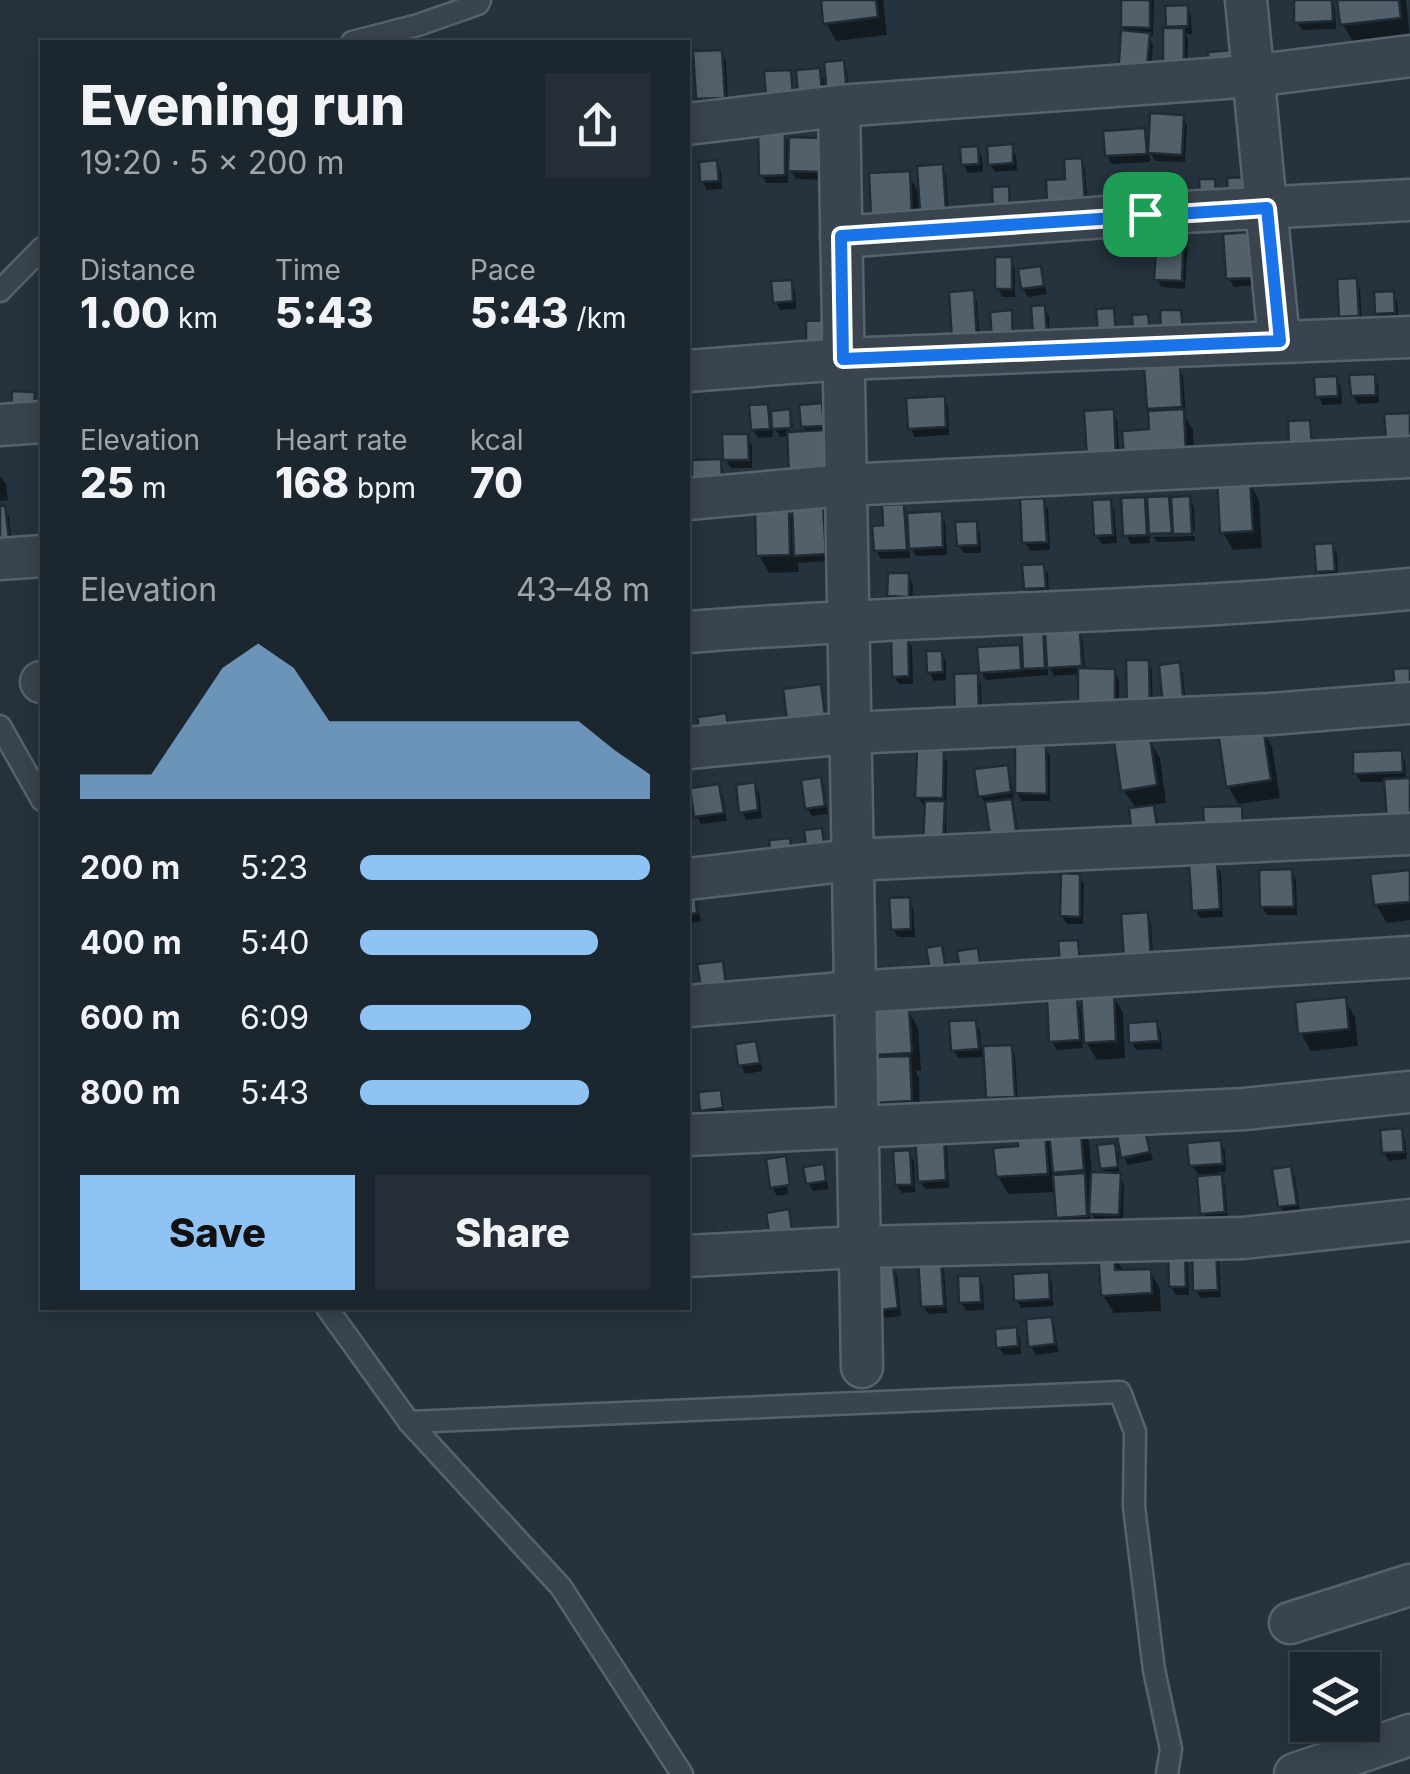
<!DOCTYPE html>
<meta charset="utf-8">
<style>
body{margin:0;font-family:Inter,sans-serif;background:#252e36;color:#f1f3f6;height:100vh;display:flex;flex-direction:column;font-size:38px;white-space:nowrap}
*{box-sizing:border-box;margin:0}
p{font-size:32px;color:#a0a5aa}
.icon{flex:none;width:55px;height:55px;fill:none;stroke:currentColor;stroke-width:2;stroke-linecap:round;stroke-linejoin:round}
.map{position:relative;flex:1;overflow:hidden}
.panel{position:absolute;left:40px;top:40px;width:650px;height:1270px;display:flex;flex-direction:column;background:#1c262e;border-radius:0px;box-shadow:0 5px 25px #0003,0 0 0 2px #3a434a}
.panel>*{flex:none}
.tools{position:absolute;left:1290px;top:1652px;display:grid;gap:20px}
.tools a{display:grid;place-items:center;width:90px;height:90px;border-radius:0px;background:#1c262e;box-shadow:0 5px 25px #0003,0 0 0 2px #3a434a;font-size:50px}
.pin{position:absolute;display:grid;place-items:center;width:85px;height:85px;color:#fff;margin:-42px;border-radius:20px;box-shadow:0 5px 15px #0006}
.round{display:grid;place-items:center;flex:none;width:105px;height:105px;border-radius:0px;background:#252e36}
.summary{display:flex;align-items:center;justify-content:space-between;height:170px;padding:0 40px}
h1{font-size:55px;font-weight:800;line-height:75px}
.stats{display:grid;grid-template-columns:repeat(3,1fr);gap:15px;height:170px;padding:10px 40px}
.stats div{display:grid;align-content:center}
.stats b{font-size:42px;font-weight:800}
.stats small{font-size:28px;font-weight:400}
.stats p{font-size:28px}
.chart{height:280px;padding:20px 40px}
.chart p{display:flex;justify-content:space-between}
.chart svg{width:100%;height:180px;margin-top:10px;fill:#8fc3f4;opacity:.7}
.button{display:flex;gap:20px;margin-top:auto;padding:20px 40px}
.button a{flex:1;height:115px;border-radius:0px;background:#8fc3f4;color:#111;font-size:40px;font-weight:800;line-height:115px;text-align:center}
.button a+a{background:#252e36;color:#f1f3f6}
ul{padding:0 40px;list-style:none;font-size:32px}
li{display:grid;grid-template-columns:160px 120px 1fr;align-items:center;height:75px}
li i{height:25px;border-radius:12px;background:#8fc3f4}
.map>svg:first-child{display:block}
.shadow{fill:#0007}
.building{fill:#51606b;stroke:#202b35;stroke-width:2.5}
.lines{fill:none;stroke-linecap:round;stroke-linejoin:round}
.lane-casing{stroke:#57626c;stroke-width:25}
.street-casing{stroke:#57626c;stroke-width:45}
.lane{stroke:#39444e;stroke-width:20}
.street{stroke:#39444e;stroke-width:40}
.route-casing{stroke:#fff;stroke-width:20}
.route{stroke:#1a73e8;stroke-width:12}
</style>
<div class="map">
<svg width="1410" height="1774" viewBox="0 0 1410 1774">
<rect width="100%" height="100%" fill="#25333e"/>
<g class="shadow">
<path d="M823,0H883L887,35L836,41L826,23Z"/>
<path d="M1123,0H1154L1153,36H1148L1153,44L1150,84L1123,27Z"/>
<path d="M1340,0H1406L1410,36L1353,42L1343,24Z"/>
<path d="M1331,1L1335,9L1336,29L1302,30L1297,22Z"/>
<path d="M1187,8L1191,16L1192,34H1185L1188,39L1187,83L1166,74L1168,9Z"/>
<path d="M721,52L726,60L728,106L703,107L698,99Z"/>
<path d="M842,63L847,71L850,101L834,102L824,85L826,102L806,104L819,71L829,88Z"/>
<path d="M1182,117L1187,125L1185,162L1155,161L1149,150L1150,162L1112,164L1107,156L1143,131L1151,144Z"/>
<path d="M783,133L791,148L819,141L823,180L796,179L788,166V183H766L762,175Z"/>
<path d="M1011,147L1016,155L1017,170L995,172L990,164Z"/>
<path d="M977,149L982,157L983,172L968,173L963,164Z"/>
<path d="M1081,161L1085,169L1088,209L1068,182Z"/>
<path d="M716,163L721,171L722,189L707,190L703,182Z"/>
<path d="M942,167L946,175L949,218L927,220L920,206L921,234L884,236L908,174L922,198Z"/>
<path d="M688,212L690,217L692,237H688Z"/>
<path d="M1183,234L1188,242L1185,289L1161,287L1157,279Z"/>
<path d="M1249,235L1256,285L1234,287L1229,278Z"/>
<path d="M1010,259L1015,268V297H1002L998,288Z"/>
<path d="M1040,268L1047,294L1028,297L1023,288Z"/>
<path d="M1355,281L1360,289L1362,324L1346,325L1341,317Z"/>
<path d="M791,283L795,291L796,309L780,310L776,302Z"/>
<path d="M972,293L977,301L980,348L959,349Z"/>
<path d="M1393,293L1397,302L1399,321L1382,322L1377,314Z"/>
<path d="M1044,308L1049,316L1050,343H1040Z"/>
<path d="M1178,368L1183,376L1186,418L1193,430L1195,472L1152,431L1149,408Z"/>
<path d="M1373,376L1378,385L1379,403L1358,404L1353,395Z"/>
<path d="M1336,379L1341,387L1342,404L1323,405L1318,396Z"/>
<path d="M943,399L948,407L949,435L915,437L911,429Z"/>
<path d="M767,406L771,413L789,412L794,428L787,416L783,419L792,434H808L804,427L821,406L826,414L827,434L780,437L772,424L773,437L758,438L753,430Z"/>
<path d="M1112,412L1117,420L1120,466L1094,467Z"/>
<path d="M747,437L752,445V468H731L726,460Z"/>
<path d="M688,461L695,473L720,461L725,477L688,489Z"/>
<path d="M0,476L6,484L8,500L0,501Z"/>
<path d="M1249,482L1259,500L1262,548L1233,550L1223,532Z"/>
<path d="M1189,498L1194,507L1195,531L1152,534L1149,530L1150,543L1131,544L1126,535L1143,500L1151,512L1150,499Z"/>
<path d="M1043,500L1048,509L1050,550L1030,551L1025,542Z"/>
<path d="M1110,501L1114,510L1117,543L1102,544L1097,536Z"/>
<path d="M903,506L908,515L940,513L945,522L947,555L916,556L909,544L910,558L881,559L876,550L885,527Z"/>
<path d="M822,507L827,516L830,561L798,563L799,572L769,573L759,555L787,509L795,523Z"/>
<path d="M0,508H4L9,516L12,547L0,548Z"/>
<path d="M975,524L980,532L981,553H964L959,545Z"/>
<path d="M688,525L690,528L689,564L688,563Z"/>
<path d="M1195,536V541L1156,542L1154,537Z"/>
<path d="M1332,545L1337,554L1338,579L1323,580L1318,571Z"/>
<path d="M1043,566L1048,574L1049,596L1031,597L1026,588Z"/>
<path d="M908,576L913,584L912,605L894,604L889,596Z"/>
<path d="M1041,626L1078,633L1083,642L1085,671H1114L1119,680V719L1081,674L1054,676L1048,664V675L986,680L981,672L980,649L1024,647Z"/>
<path d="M907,638L912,647L913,684H899L894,676Z"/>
<path d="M941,653L946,661V680L934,681L929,672Z"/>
<path d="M1148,662L1152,670L1153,718H1134Z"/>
<path d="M1179,665L1183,673L1187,714L1170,716Z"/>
<path d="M976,676L981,684L982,726L963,727Z"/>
<path d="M1262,729L1272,747L1280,798L1238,804L1228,786Z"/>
<path d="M1149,740L1160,758L1166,803L1151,805L1157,816L1161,842L1123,790Z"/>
<path d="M1045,748L1050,756V801H1022L1017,793Z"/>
<path d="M1401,752L1405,761L1406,781L1410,782H1361L1356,774Z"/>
<path d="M942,753L947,761L946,851L927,806L923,805L918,797Z"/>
<path d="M1006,767L1011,776L1014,800L1010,801L1015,810L1020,846L980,796Z"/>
<path d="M820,780L824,788L828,814L812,816L807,808Z"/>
<path d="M754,785L759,793L762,818L746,820L742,812Z"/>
<path d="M718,786L723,795L727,821L701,824L697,816Z"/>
<path d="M1216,865L1221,873L1223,917L1200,918L1195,910Z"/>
<path d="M1291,871L1296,880L1297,915H1267L1262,907Z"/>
<path d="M1410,872V920L1387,923L1376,905Z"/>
<path d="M1079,876L1084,884L1083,924H1067L1062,916Z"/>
<path d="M694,895L701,921L688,923V896Z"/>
<path d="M908,899L913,908L915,937H898L893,929Z"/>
<path d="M1146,915L1151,923L1154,967L1131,968Z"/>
<path d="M1113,995L1123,1013L1125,1058L1097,1060L1082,1035L1083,1048L1057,1050L1052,1041L1075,1000L1085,1016Z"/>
<path d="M1344,999L1355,1017L1358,1046L1311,1051L1301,1033Z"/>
<path d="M908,1010L918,1028L921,1070L915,1071L919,1077L920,1119L887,1120L876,1102L881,1060L878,1054Z"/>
<path d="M975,1023L980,1031L981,1048L1010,1047L1015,1055L1018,1105L993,1106L988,1098L986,1057L958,1058L953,1050Z"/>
<path d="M1156,1023L1161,1032L1162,1049L1136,1050L1132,1042Z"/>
<path d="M755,1044L763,1071L745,1074L741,1065Z"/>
<path d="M719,1092L726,1116L707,1118L703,1110Z"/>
<path d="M1079,1124L1089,1142L1092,1174L1106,1175L1102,1169L1114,1146L1119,1154V1176L1124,1184L1123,1222L1096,1221L1090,1210V1224L1063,1226L1058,1217L1057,1192L1008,1194L998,1176L1021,1149L1044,1133L1053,1149Z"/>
<path d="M1400,1130L1405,1139L1407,1159L1389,1161L1384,1153Z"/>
<path d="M1144,1133L1153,1160L1128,1165L1124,1157Z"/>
<path d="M942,1138L947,1146L949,1188L925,1189L920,1181Z"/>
<path d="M1220,1143L1225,1151L1226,1172H1218L1225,1185L1228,1220L1207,1221L1203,1213L1199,1174L1191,1165Z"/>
<path d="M909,1153L914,1161L915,1192L902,1193L897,1185Z"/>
<path d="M785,1159L788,1164H785L788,1194L777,1196L772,1187Z"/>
<path d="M822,1167L829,1189L813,1191L808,1183Z"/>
<path d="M1290,1169L1295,1177L1300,1213L1285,1215L1280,1206Z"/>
<path d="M1194,1250L1219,1257L1221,1297L1201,1298L1196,1290Z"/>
<path d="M1113,1254L1124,1272L1150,1271L1160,1289L1161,1311L1114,1313L1103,1295Z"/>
<path d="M1184,1255L1188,1263L1189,1295H1176L1171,1286Z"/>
<path d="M940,1262L944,1270L947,1313L928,1314L923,1306Z"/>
<path d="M892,1267L897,1275L901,1316L885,1318L880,1309Z"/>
<path d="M1047,1275L1052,1283L1053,1306L1021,1308L1017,1300Z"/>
<path d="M979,1278L983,1286L984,1310L966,1311L961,1302Z"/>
<path d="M1050,1319L1055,1328L1058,1352L1036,1355L1031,1347Z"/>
<path d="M1015,1330L1020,1338L1021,1354L1004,1355L999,1347Z"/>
</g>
<g class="building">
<path d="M821,0H876L878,17L823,24Z"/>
<path d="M1121,0H1150V28L1121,27Z"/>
<path d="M1294,0H1332L1333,21L1294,23Z"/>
<path d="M1337,0H1399L1401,18L1340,25Z"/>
<path d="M1188,5V26L1166,27L1165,6Z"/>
<rect x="1163" y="28" width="21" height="47"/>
<path d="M1121,30L1150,33L1146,77L1118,75Z"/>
<path d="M1244,49L1209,75L1208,52Z"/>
<path d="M722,50L725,98L696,99L693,51Z"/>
<path d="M844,60L847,93L827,95L824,62Z"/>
<path d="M820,68L822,94L798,96L796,70Z"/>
<path d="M791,70L793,96L766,98L764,71Z"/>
<path d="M1150,113L1184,115L1182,155L1148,153Z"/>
<path d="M1145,128L1147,154L1105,156L1103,131Z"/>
<path d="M758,131H785V175L759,176Z"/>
<path d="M789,137L820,138V172L788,171Z"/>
<path d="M1013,144V163L988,165L987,146Z"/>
<path d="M978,146L979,164L961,165L960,147Z"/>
<path d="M1082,158L1085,201L1047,203L1046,180L1065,179L1064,159Z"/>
<path d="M717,160L719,181L700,182L699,162Z"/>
<path d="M943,164L946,211L920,212L917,166Z"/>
<path d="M910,171L912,216L871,218L869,173Z"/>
<path d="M1246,177L1247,197L1228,198L1227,178Z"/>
<path d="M1199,179H1215L1216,200L1200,201Z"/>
<path d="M1009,186L1010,208L993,210L992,187Z"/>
<path d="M1157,230L1184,231L1182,281L1154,280Z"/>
<path d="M1250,232L1253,278L1226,279L1223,234Z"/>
<rect x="995" y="257" width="17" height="32"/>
<path d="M1041,266L1044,286L1021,289L1018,269Z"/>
<path d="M1357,278L1359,316L1339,317L1337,279Z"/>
<path d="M792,280L793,301L773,303L771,281Z"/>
<path d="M974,290L977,340L952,341L949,292Z"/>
<path d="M1394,291L1395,313L1375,314L1374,292Z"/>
<path d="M1045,305L1047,335L1033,336L1031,306Z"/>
<path d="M1114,308L1116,333H1098L1096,309Z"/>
<path d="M1012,310L1013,341L992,342L990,312Z"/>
<path d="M1160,310H1181L1183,329L1161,330Z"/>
<path d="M1148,314L1150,330L1133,331L1132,315Z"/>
<path d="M827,320L828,345L806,346V321Z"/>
<path d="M1180,365L1182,407L1147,409L1144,367Z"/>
<path d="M1375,374L1376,395L1351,396L1349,375Z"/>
<path d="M1337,376L1338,396L1315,397L1314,377Z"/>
<path d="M12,391L35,392L34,413L11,411Z"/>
<path d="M945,396L946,427L908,429L906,398Z"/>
<path d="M822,403L824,426L801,427L799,405Z"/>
<path d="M768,404L770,429L751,430L749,405Z"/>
<path d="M790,409L791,428L772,429L771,411Z"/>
<path d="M1114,409L1116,458L1087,459L1084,411Z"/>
<path d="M1184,409L1186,454L1124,457L1122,431L1149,429L1148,411Z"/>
<path d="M1410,413V439L1386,440L1384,414Z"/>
<path d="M1310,420L1312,446L1289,447L1288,421Z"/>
<path d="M825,430L827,475L789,477L787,432Z"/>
<path d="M722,434H748L749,460H723Z"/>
<path d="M721,459L722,480H692V460Z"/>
<path d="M1250,480L1253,531L1220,533L1217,481Z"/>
<path d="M1169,496L1172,533L1149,534L1147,497Z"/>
<path d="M1190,496L1192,534H1173L1171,497Z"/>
<path d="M1145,497L1147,535L1123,536L1121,498Z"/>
<path d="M1044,498L1047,542L1022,543L1020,499Z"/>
<path d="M1111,499L1113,535L1094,536L1092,500Z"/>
<path d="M904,504L907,550L874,551L872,526L883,525L882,505Z"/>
<path d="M5,505L9,539L0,540V506Z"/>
<path d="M823,505L826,554L794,556L792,507Z"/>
<path d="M789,507L790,555L756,556L755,508Z"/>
<path d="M942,511L943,547L909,549L907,513Z"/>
<path d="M977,521L978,545L957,546L955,522Z"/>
<path d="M1333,543L1335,571L1316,572L1314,544Z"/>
<path d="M1044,564L1046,588L1024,589L1022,565Z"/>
<path d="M888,573H909V597L887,596Z"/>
<path d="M1043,623L1045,668L1023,669L1021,624Z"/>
<path d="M1080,631L1082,666L1047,668L1045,632Z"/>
<path d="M891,636H908L909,676L892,677Z"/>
<path d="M1020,645L1021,670L979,673L977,647Z"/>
<path d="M926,651H942L943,672L927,673Z"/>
<path d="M1126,660H1149L1150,710H1127Z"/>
<path d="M1180,662L1184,706L1163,708L1159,665Z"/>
<path d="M1078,668L1115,669V711H1078Z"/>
<path d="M1410,668V692L1395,693L1393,669Z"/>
<path d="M978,673L979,718L955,719L954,674Z"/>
<path d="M821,684L826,723L788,728L783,689Z"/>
<path d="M726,713L730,736L701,740L697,717Z"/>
<path d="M1263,726L1271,780L1226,787L1218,732Z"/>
<path d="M1150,737L1157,785L1121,791L1114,742Z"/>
<path d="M1015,745H1046L1047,794L1015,793Z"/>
<path d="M917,750H944L943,798H915Z"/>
<path d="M1402,750L1403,772L1353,774V752Z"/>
<path d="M1008,765L1011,792L978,797L974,769Z"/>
<path d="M821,777L825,806L805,809L801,780Z"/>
<path d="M1410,778V821L1387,822L1384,779Z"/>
<path d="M755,782L758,810L739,813L736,785Z"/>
<path d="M719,784L724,813L694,817L690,788Z"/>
<path d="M1012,799L1017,838L991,842L985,802Z"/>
<path d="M925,801H945L943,844L923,842Z"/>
<path d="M1154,805L1158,834L1132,837L1129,808Z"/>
<path d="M1242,806L1243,827L1204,828L1203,807Z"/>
<path d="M822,828L825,851L807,853L804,830Z"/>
<path d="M790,838L792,855L771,858L769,840Z"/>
<path d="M1217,862L1220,909L1192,911L1189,864Z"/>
<path d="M1292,869L1294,907H1260L1259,870Z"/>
<path d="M1410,870V902L1374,905L1370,874Z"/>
<path d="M1061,873L1080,874V917L1060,916Z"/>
<path d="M695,892L697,913L688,915V894Z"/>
<path d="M910,897L911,929L891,930L889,898Z"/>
<path d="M1148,912L1151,959L1124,961L1121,914Z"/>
<path d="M1078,940L1080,963H1060L1058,941Z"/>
<path d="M942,945L946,970L930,971L926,948Z"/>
<path d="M978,948L981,968L960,971L957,951Z"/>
<path d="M723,961L726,984L701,988L697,964Z"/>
<path d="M1114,992L1116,1041L1084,1043L1081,994Z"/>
<path d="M1077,997L1080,1040L1049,1042L1047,999Z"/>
<path d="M1346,997L1349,1029L1298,1034L1295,1002Z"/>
<path d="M909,1007L912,1053L876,1055L872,1010Z"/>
<path d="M976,1020L979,1049L951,1051L949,1021Z"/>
<path d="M1157,1021L1159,1041L1129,1043L1128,1023Z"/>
<path d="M756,1041L760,1063L738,1066L735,1044Z"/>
<path d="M1012,1045L1015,1097L986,1098L983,1046Z"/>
<path d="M910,1056L912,1101L874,1103L872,1057Z"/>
<path d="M721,1090L723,1108L700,1111L698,1092Z"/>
<path d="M1080,1121L1084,1170L1053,1173L1048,1124Z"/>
<path d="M1402,1128L1404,1152L1382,1153L1380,1130Z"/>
<path d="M1045,1130L1048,1174L996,1177L993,1148L1018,1146L1017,1132Z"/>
<path d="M1145,1130L1150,1152L1121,1158L1117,1136Z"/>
<path d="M944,1135L946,1180L918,1182L915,1136Z"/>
<path d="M1221,1140L1223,1164L1189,1166L1187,1143Z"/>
<path d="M1115,1143L1118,1167L1100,1169L1097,1145Z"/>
<path d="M910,1150L912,1185H895L893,1151Z"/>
<path d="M786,1156L790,1185L770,1188L766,1159Z"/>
<path d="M824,1164L826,1181L806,1184L803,1167Z"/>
<path d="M1291,1166L1297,1205L1278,1207L1272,1169Z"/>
<path d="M1091,1172L1121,1173L1119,1215L1089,1214Z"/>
<path d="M1085,1173L1087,1216L1056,1218L1053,1175Z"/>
<path d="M1222,1174L1225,1212L1200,1214L1197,1176Z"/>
<path d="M789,1209L792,1230L769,1233L766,1213Z"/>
<path d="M1216,1246L1218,1290L1193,1291L1192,1247Z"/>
<path d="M1114,1251L1115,1270L1151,1269L1152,1293L1101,1296L1098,1252Z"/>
<path d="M1168,1253H1185L1186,1287H1169Z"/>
<path d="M941,1259L944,1306L921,1307L918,1260Z"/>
<path d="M893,1264L898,1308L878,1310L873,1266Z"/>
<path d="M1049,1272L1050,1299L1014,1301L1013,1274Z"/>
<path d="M958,1276H980L981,1302L959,1303Z"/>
<path d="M1052,1317L1055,1344L1028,1347L1026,1319Z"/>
<path d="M1017,1327L1018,1346L996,1348L995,1329Z"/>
</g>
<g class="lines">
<g class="lane-casing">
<g id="lane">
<path d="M352,42L418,25L478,4L480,0"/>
<path d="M0,291L42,248"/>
<path d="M0,726L42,800"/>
<path d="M327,1308L409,1422L561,1587L682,1774"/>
<path d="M409,1422L1120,1392L1135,1432L1134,1507L1154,1670L1171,1749L1167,1774"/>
</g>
</g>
<g class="street-casing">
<g id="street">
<path d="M1246,0L1279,341"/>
<path d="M839,106L862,1367"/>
<path d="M688,124L839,106L1252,76L1410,56"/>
<path d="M841,237L1145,214L1410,200"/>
<path d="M688,371L843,359L1410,337"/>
<path d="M0,425L42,422"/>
<path d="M688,499L845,485L1410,457"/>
<path d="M0,559L42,556"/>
<path d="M688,632C928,613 1170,613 1410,589"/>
<path d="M41,682H42"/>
<path d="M688,748L849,733L1270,714L1410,703"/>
<path d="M688,879L851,860L1410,834"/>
<path d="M688,1006L854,992L1410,957"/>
<path d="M688,1135L1245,1109L1410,1092"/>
<path d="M688,1256L858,1247L1243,1238L1410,1220"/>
<path d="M1290,1623L1410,1585"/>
<path d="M1295,1774L1410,1735"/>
</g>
</g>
<use href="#lane" class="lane"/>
<use href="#street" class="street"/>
</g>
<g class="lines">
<g class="route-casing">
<path id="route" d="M1267,208L1280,341L843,359L841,236Z"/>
</g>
<use href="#route" class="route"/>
</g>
</svg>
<div class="tools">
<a><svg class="icon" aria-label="layers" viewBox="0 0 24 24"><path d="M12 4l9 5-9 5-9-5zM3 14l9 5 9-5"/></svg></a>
</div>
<div class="pin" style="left:1145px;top:214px;background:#1e9e55"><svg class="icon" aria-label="arrive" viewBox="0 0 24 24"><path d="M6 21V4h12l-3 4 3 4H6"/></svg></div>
<section class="panel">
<div class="summary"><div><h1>Evening run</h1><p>19:20 · 5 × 200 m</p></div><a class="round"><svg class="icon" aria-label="share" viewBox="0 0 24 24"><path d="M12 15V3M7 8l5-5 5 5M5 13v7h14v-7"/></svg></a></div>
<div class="stats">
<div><p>Distance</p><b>1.00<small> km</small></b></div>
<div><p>Time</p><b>5:43</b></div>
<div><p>Pace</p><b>5:43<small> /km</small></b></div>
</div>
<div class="stats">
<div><p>Elevation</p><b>25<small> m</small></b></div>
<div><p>Heart rate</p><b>168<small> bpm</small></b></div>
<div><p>kcal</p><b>70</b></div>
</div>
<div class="chart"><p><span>Elevation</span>43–48 m</p>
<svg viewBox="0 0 160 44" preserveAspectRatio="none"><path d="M0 44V38L10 38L20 38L30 25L40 12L50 6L60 12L70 25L80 25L90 25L100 25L110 25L120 25L130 25L140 25L150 32L160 38V44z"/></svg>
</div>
<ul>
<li><b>200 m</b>5:23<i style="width:100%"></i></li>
<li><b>400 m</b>5:40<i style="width:82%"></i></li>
<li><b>600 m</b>6:09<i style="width:59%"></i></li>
<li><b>800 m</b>5:43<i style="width:79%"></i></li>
</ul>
<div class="button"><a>Save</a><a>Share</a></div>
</section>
</div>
